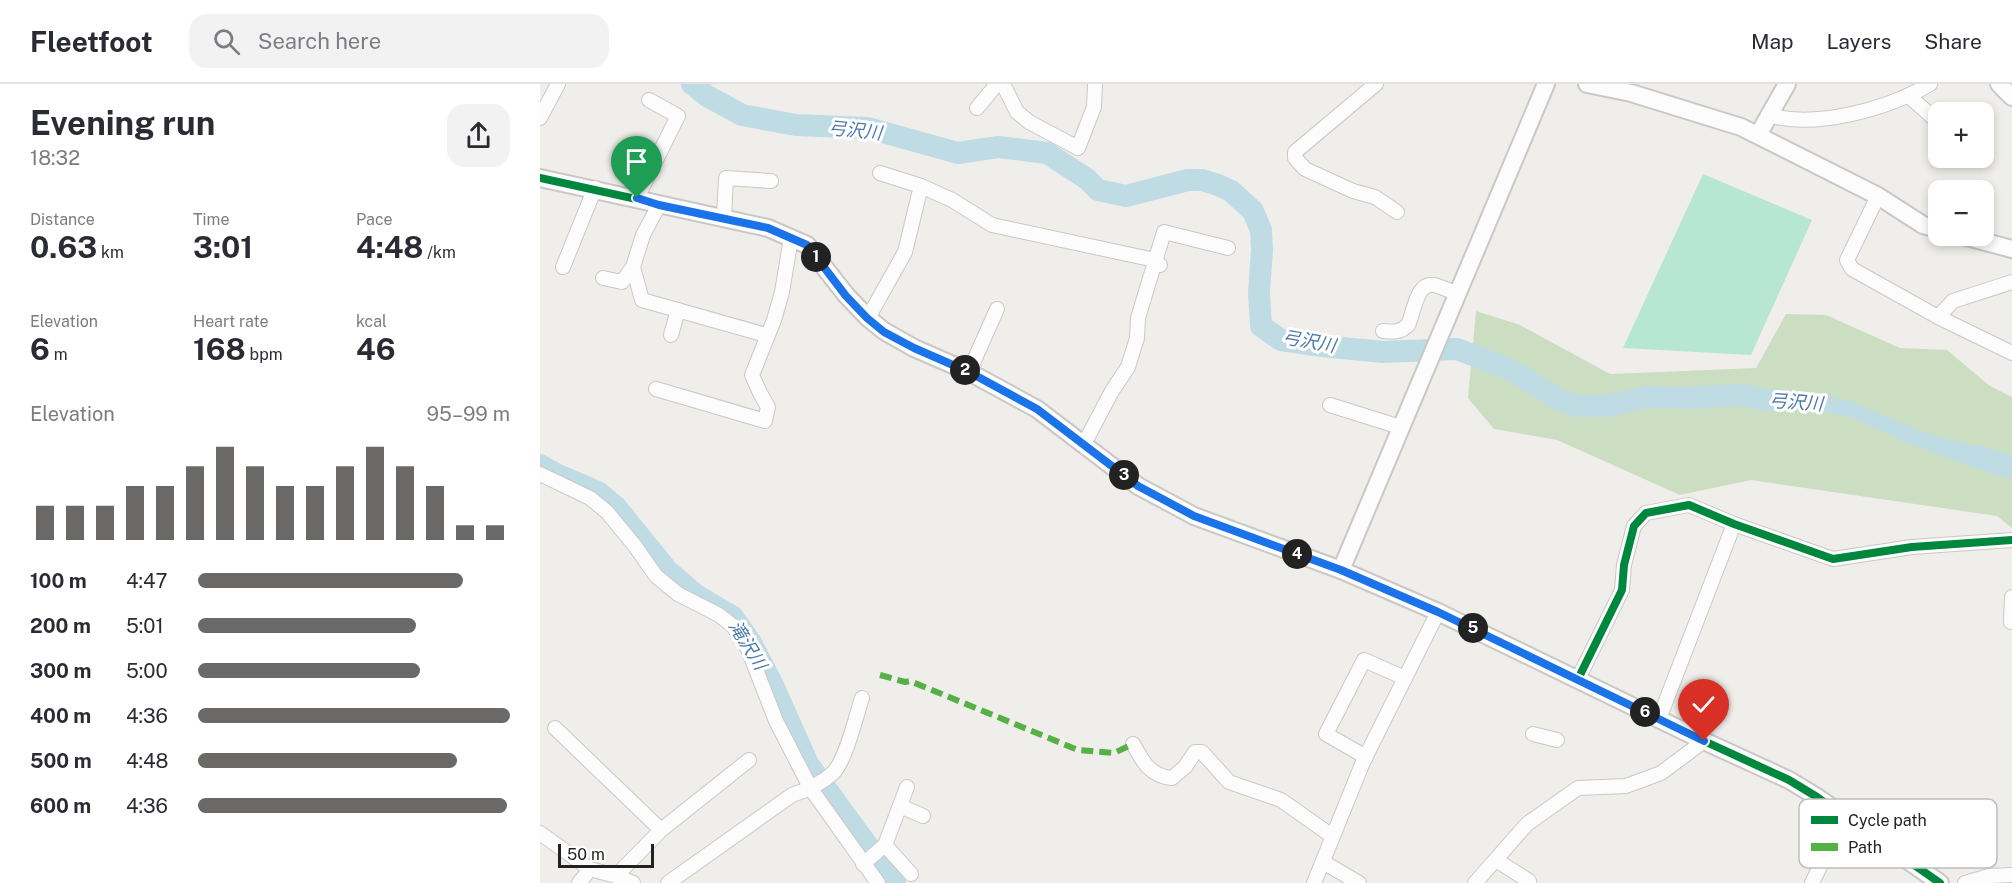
<!DOCTYPE html>
<meta charset="utf-8">
<style>
body{margin:0;font-family:"Public Sans","Noto Sans JP",sans-serif;background:#f2f2f3;color:#2b2b33;height:100vh;display:flex;flex-direction:column;font-size:22px;white-space:nowrap}
*{box-sizing:border-box;margin:0}
p{font-size:20px;color:#7c7c81}
.icon{flex:none;width:33px;height:33px;fill:none;stroke:currentColor;stroke-width:2;stroke-linecap:round;stroke-linejoin:round}
.map{position:relative;flex:1;overflow:hidden}
.side{display:flex;flex-direction:column;background:#fff;width:540px}
.side>*{flex:none}
.buttons{position:absolute;left:1388px;top:18px;display:grid;gap:12px}
.buttons a{display:grid;place-items:center;width:66px;height:66px;border-radius:12px;background:#fff;box-shadow:0 3px 9px #0003;font-size:30px}
.scale{position:absolute;left:18px;bottom:15px;width:96px;box-sizing:border-box;padding-left:6px;border:3px solid #222;border-top:0;font-size:16px;line-height:21px;white-space:nowrap;color:#222;-webkit-text-stroke:4px #fff;paint-order:stroke}
.pin{position:absolute;display:grid;place-items:center;width:51px;height:51px;color:#fff;margin:-62px -26px;border-radius:50% 50% 50% 0;rotate:-45deg;box-shadow:0 0 6px #0007}
.pin .icon{rotate:45deg}
.km{position:absolute;width:30px;height:30px;margin:-15px;border-radius:50%;background:#222;color:#fff;font-size:16px;line-height:30px;text-align:center}
.round{display:grid;place-items:center;flex:none;width:63px;height:63px;border-radius:18px;background:#f2f2f3}
.overview{display:flex;align-items:center;justify-content:space-between;height:102px;padding:0 30px}
h1{font-size:33px;font-weight:700;line-height:45px}
.stats{display:grid;grid-template-columns:repeat(3,1fr);gap:9px;height:102px;padding:6px 30px}
.stats div{display:grid;align-content:center}
.stats b{font-size:30px;font-weight:700}
.stats small{font-size:16px;font-weight:400}
.stats p{font-size:16px}
.chart{height:168px;padding:12px 30px}
.chart p{display:flex;justify-content:space-between}
.chart svg{width:100%;height:108px;margin-top:6px;stroke:#6a6968;stroke-width:6}
ul{padding:0 30px;list-style:none;font-size:20px}
li{display:grid;grid-template-columns:96px 72px 1fr;align-items:center;height:45px}
li i{height:15px;border-radius:8px;background:#6a6968}
header{display:flex;align-items:center;gap:36px;box-sizing:border-box;height:84px;padding:0 30px;background:#fff;border-bottom:2px solid #e1e1e2}
header strong{font-size:28px}
nav{display:flex;gap:33px;margin-inline-start:auto;font-size:21px}
.search{width:420px;height:54px;background:#f2f2f3;display:flex;align-items:center;gap:15px;box-sizing:border-box;padding:0 21px;border-radius:18px;color:#7c7c81;font-size:22px}
main{display:flex;flex:1;min-height:0}
.map>svg:first-child{display:block}
.forest{fill:#cbdec1}
.pitch{fill:#b7e6d2}
.water{fill:#bfdbe3}
.lines{fill:none;stroke-linecap:round;stroke-linejoin:round}
.river{stroke:#bfdbe3;stroke-width:22}
.minor-casing{stroke:#c9c8c7;stroke-width:16}
.tertiary-casing{stroke:#c9c8c7;stroke-width:20}
.minor{stroke:#fdfcfc;stroke-width:14}
.tertiary{stroke:#fdfcfc;stroke-width:16}
.quiet{stroke:#55b145;stroke-width:6;stroke-dasharray:12 6;stroke-linecap:butt}
.cycleway-casing{stroke:#fff;stroke-width:11}
.cycleway{stroke:#00873e;stroke-width:8}
.route-casing{stroke:#fff;stroke-width:12}
.route{stroke:#1a73e8;stroke-width:8}
.labels{text-anchor:middle;dominant-baseline:central;stroke-width:6;stroke-linejoin:round;paint-order:stroke}
.water-label{font-size:18px;font-style:italic;fill:#4a7aab;stroke:#fff}
.key{fill:#fff;stroke:#bdbdbd;stroke-width:1.5}
.key-label{font-size:16px;fill:#222}
</style>
<header>
<strong>Fleetfoot</strong>
<div class="search"><svg class="icon" aria-label="search" viewBox="0 0 24 24"><circle cx="10" cy="10" r="6"/><path d="M15 15l6 6"/></svg>Search here</div>
<nav><a>Map</a><a>Layers</a><a>Share</a></nav>
</header>
<main>
<section class="side">
<div class="overview"><div><h1>Evening run</h1><p>18:32</p></div><a class="round"><svg class="icon" aria-label="share" viewBox="0 0 24 24"><path d="M12 15V3M7 8l5-5 5 5M5 13v7h14v-7"/></svg></a></div>
<div class="stats">
<div><p>Distance</p><b>0.63<small> km</small></b></div>
<div><p>Time</p><b>3:01</b></div>
<div><p>Pace</p><b>4:48<small> /km</small></b></div>
</div>
<div class="stats">
<div><p>Elevation</p><b>6<small> m</small></b></div>
<div><p>Heart rate</p><b>168<small> bpm</small></b></div>
<div><p>kcal</p><b>46</b></div>
</div>
<div class="chart"><p><span>Elevation</span>95–99 m</p>
<svg viewBox="0 0 160 44" preserveAspectRatio="none"><path d="M5 44V30M15 44V30M25 44V30M35 44V22M45 44V22M55 44V14M65 44V6M75 44V14M85 44V22M95 44V22M105 44V14M115 44V6M125 44V14M135 44V22M145 44V38M155 44V38"/></svg>
</div>
<ul>
<li><b>100 m</b>4:47<i style="width:85%"></i></li>
<li><b>200 m</b>5:01<i style="width:70%"></i></li>
<li><b>300 m</b>5:00<i style="width:71%"></i></li>
<li><b>400 m</b>4:36<i style="width:100%"></i></li>
<li><b>500 m</b>4:48<i style="width:83%"></i></li>
<li><b>600 m</b>4:36<i style="width:99%"></i></li>
</ul>
</section>
<div class="map">
<svg width="1472" height="799" viewBox="0 0 1472 799">
<rect width="100%" height="100%" fill="#f0eeeb"/>
<path class="forest" d="M936,227L980,241L1070,290L1216,284L1246,230L1286,231L1360,264L1407,266L1450,302L1472,313V444L1457,432L1211,396L1140,411L1017,356L954,345L928,314Z"/>
<path class="pitch" d="M1163,90L1272,136L1211,271L1083,264Z"/>
<path class="water" d="M1213,304L1278,309L1313,318L1380,347L1469,372L1461,393L1370,360L1313,334L1270,324L1234,325L1209,323Z"/>
<g class="lines">
<g class="river">
<path d="M152,0L167,12L202,31L256,41L328,44L418,69L458,63L507,69L547,95L558,106L586,112L648,96H662L678,101L691,107L713,127L721,146L722,166L719,209L721,242L741,256L782,262L843,268L917,265L971,286L1021,317L1039,322H1068L1107,313L1143,314L1203,311L1229,317H1240"/>
<path d="M1436,372L1472,383"/>
<path d="M0,381L16,390L58,408L76,423L127,486L156,511L193,533L210,557L232,599L268,680L355,799"/>
</g>
<g class="minor-casing">
<g id="minor">
<path d="M463,0L477,28L489,38L538,64L554,23L555,0"/>
<path d="M836,0L755,68V74L765,85L813,107L835,113L857,128"/>
<path d="M1369,12L1398,38"/>
<path d="M437,24L457,0"/>
<path d="M1228,31C1276,45 1348,25 1390,0"/>
<path d="M0,34L18,0"/>
<path d="M340,89L381,102L412,116L452,141L615,176L620,181"/>
<path d="M1338,112L1307,176L1312,185L1398,233L1413,217L1472,198"/>
<path d="M97,114L138,32L109,16"/>
<path d="M119,121L103,151L93,183L102,216L226,251"/>
<path d="M184,133L186,94L231,97"/>
<path d="M23,183L55,104"/>
<path d="M63,194L82,198L93,183"/>
<path d="M1398,233L1472,269"/>
<path d="M328,234L365,168L381,102"/>
<path d="M843,247C852,248 860,249 868,241C874,229 876,198 894,201C902,203 910,207 917,209"/>
<path d="M131,251L138,226"/>
<path d="M429,288L457,225"/>
<path d="M116,305L225,337L228,323L220,309L212,291L234,236L242,208L251,154"/>
<path d="M790,321L860,343"/>
<path d="M544,360L572,307L588,283L597,254L598,234L624,148L688,164"/>
<path d="M0,390L50,414L67,428L95,462L116,492L138,510L179,531L193,542L208,565L236,637L271,705L338,799"/>
<path d="M1471,538L1472,513"/>
<path d="M1038,595L1082,506L1084,481L1094,442L1106,429L1149,421L1194,440L1293,475L1372,463L1472,456"/>
<path d="M1119,635L1194,440"/>
<path d="M15,644L121,746"/>
<path d="M993,650L1017,656"/>
<path d="M593,660C603,678 610,692 632,694L645,683L655,668H662L689,698L741,716L792,752"/>
<path d="M826,673L786,650L824,576L865,594"/>
<path d="M360,722L383,732"/>
<path d="M0,749L50,785L76,792L93,799"/>
<path d="M345,761L371,790"/>
<path d="M956,776L989,797"/>
<path d="M783,778L819,799"/>
<path d="M323,780L345,761L367,703"/>
<path d="M76,792L121,746L209,676"/>
<path d="M39,799L50,785"/>
<path d="M128,799L252,711C267,706 281,700 293,689C306,676 316,632 322,614"/>
<path d="M774,799L823,678L898,528"/>
<path d="M935,799L987,740L1038,704L1086,702L1121,689L1164,657"/>
<path d="M1272,799L1285,772L1298,728"/>
<path d="M1425,799L1449,792L1472,791"/>
</g>
</g>
<g class="tertiary-casing">
<g id="tertiary">
<path d="M1047,0L1091,9L1201,43L1338,112L1383,141L1398,145"/>
<path d="M1459,0L1472,13"/>
<path d="M1218,51L1247,0"/>
<path d="M0,94L228,144L267,161L306,211L328,234L344,247L374,264L429,288L497,325L598,402L628,418L654,432L801,486L898,528L1164,657L1249,696L1277,713L1400,799"/>
<path d="M1423,152L1472,165"/>
<path d="M801,486L1006,0"/>
</g>
</g>
<use href="#minor" class="minor"/>
<use href="#tertiary" class="tertiary"/>
<path class="quiet" d="M340,591L365,598L370,597L538,666L574,669L593,660"/>
<g class="cycleway-casing">
<g id="cycleway">
<path d="M0,94L228,144L267,161L306,211L328,234L344,247L374,264L429,288L497,325L598,402L628,418L654,432L801,486L898,528L1164,657L1249,696L1277,713L1400,799"/>
<path d="M1038,595L1082,506L1084,481L1094,442L1106,429L1149,421L1194,440L1293,475L1372,463L1472,456"/>
</g>
</g>
<use href="#cycleway" class="cycleway"/>
</g>
<g class="lines">
<g class="route-casing">
<path id="route" d="M97,114L119,121L228,144L267,161L306,212L327,234L344,248L374,264L429,288L497,325L598,402L628,418L654,432L801,486L898,528L1164,657"/>
</g>
<use href="#route" class="route"/>
</g>
<g class="labels">
<g class="water-label">
<text transform="translate(315 46) rotate(6)">弓沢川</text>
<text transform="translate(769 257) rotate(10)">弓沢川</text>
<text transform="translate(1256 318) rotate(4)">弓沢川</text>
<text transform="translate(208 561) rotate(58)">滝沢川</text>
</g>
</g>
<rect x="1259" y="715" width="198" height="69" rx="9" class="key"/>
<rect x="1271" y="732" width="27" height="8" fill="#00873e"/>
<rect x="1271" y="759" width="27" height="8" fill="#55b145"/>
<g class="key-label">
<text x="1308" y="742">Cycle path</text>
<text x="1308" y="769">Path</text>
</g>
</svg>
<div class="buttons">
<a>+</a>
<a>−</a>
</div>
<div class="scale">50 m</div>
<div class="pin" style="left:97px;top:114px;background:#1e9e55"><svg class="icon" aria-label="arrive" viewBox="0 0 24 24"><path d="M6 21V4h12l-3 4 3 4H6"/></svg></div>
<div class="pin" style="left:1164px;top:657px;background:#d93025"><svg class="icon" aria-label="check" viewBox="0 0 24 24"><path d="M5 12l5 5 9-10"/></svg></div>
<b class="km" style="left:276px;top:173px">1</b>
<b class="km" style="left:425px;top:286px">2</b>
<b class="km" style="left:584px;top:391px">3</b>
<b class="km" style="left:757px;top:470px">4</b>
<b class="km" style="left:933px;top:544px">5</b>
<b class="km" style="left:1105px;top:628px">6</b>
</div>
</main>
